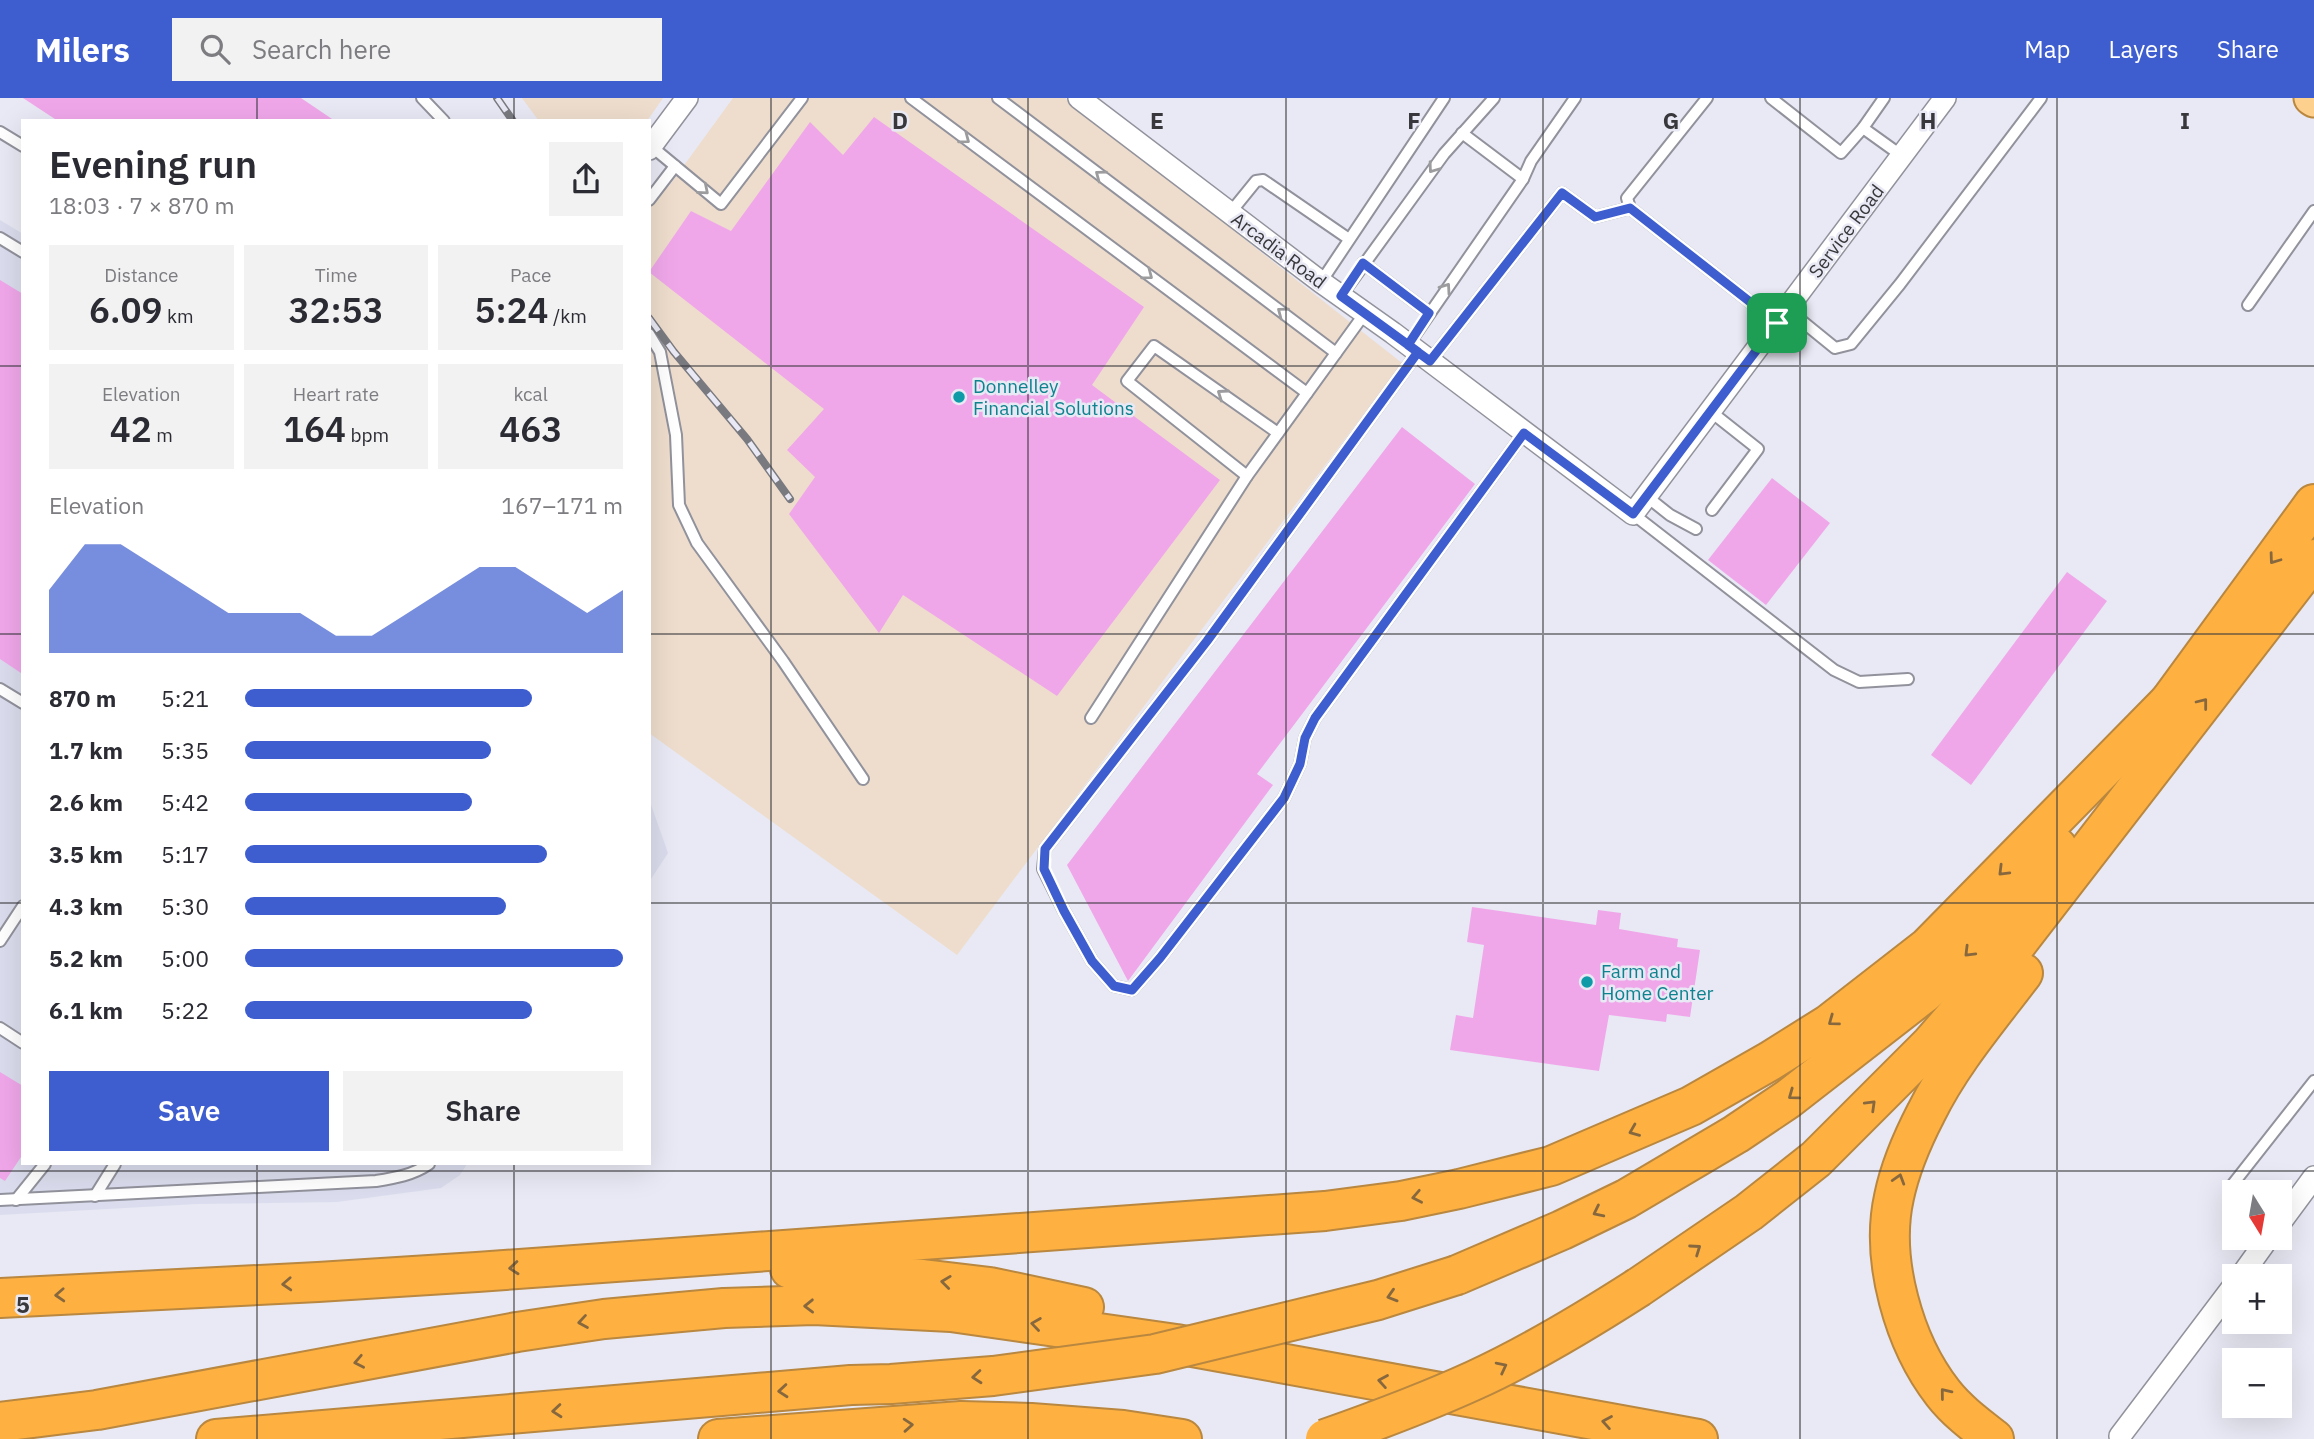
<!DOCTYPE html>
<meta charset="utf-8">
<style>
body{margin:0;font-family:"IBM Plex Sans",sans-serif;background:#f2f2f3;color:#2b2b33;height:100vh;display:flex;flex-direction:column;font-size:26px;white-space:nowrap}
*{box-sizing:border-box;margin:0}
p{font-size:23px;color:#7c7c81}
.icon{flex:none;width:38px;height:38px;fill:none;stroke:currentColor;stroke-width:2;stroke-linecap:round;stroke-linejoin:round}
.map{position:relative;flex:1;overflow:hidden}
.details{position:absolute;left:21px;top:21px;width:630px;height:1046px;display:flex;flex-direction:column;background:#fff;border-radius:0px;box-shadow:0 7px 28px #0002}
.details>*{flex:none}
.needle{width:46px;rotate:169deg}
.buttons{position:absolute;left:2222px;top:1082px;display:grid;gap:14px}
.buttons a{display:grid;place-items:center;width:70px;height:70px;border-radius:0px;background:#fff;box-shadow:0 7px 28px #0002;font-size:35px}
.pin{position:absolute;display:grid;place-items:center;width:60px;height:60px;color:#fff;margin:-30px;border-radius:14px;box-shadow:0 4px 10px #0006}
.round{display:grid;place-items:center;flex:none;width:74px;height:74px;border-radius:0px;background:#f2f2f3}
.overview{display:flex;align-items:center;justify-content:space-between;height:119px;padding:0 28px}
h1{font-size:38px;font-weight:600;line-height:52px}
.stats{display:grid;grid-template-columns:repeat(3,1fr);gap:10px;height:119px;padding:7px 28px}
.stats div{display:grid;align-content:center;border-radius:0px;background:#f2f2f3;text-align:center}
.stats b{font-size:35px;font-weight:600}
.stats small{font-size:19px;font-weight:400}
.stats p{font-size:19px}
.chart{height:196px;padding:14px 28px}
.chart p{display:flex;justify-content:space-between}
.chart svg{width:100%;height:126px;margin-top:7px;fill:#3e5dcf;opacity:.7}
.primary-button{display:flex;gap:14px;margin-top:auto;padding:14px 28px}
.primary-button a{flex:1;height:80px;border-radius:0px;background:#3e5dcf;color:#fff;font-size:28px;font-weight:600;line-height:80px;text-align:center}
.primary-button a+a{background:#f2f2f3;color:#2b2b33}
ul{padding:0 28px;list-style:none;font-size:23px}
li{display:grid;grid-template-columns:112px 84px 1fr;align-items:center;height:52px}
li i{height:18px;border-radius:9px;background:#3e5dcf}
header{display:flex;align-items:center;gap:42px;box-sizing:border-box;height:98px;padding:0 35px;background:#3e5dcf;color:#fff}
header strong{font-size:33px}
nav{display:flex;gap:38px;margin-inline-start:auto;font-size:24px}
.search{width:490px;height:63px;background:#f2f2f3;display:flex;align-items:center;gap:18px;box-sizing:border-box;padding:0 24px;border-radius:0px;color:#7c7c81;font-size:26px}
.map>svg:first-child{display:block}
.built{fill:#dbddee}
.industrial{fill:#edc}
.building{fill:#f0a7ea}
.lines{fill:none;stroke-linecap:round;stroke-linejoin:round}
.service-casing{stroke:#91929c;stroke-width:14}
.minor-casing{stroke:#91929c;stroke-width:24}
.primary-casing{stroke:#b9873f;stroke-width:37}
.motorway-casing{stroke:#b9873f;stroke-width:42}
.service{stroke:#fff;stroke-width:10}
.minor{stroke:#fff;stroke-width:21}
.primary{stroke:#fed08d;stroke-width:33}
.motorway{stroke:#feb141;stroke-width:38}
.rail-casing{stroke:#797980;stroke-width:8}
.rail{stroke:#e8e9f4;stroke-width:5;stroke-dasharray:16;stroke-linecap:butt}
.motorway-bridge-casing{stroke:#b9873f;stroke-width:42;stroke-linecap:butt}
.motorway-bridge{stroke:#feb141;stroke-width:38}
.oneway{stroke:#9c9c9e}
.oneway2{stroke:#87683e}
.route-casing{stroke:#fff;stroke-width:14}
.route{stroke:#3e5dcf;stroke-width:9}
.grid{fill:none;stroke:#38383c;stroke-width:2;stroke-opacity:0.55}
.culture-dot{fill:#0f9aa8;stroke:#e8e9f4;stroke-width:2.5}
.labels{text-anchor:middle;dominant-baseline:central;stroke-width:5;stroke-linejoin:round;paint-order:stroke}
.street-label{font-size:19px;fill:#38383c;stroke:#e8e9f4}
.culture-label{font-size:19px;fill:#0d838f;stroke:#e8e9f4;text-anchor:start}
.grid-label{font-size:23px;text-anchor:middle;font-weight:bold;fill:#38383c;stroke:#e8e9f4;stroke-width:5;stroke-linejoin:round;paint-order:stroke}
</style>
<header>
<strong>Milers</strong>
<div class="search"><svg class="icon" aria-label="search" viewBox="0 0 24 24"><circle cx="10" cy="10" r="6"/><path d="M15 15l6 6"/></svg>Search here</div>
<nav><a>Map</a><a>Layers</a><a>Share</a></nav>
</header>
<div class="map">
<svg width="2314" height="1341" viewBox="0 0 2314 1341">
<rect width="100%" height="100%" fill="#e8e9f4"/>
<g class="built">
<path d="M0,122L23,136V1066H467L460,1077L441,1090L337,1104L197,1106L0,1117Z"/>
<path d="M649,701L668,755L649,784Z"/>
</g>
<g class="industrial">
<path d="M522,0H663L647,23H539Z"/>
<path d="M733,0H1065L1402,265L957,857L649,635V104L669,88Z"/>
</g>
<g class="building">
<path d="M23,0H301L335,23H58Z"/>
<path d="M874,19L1144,209L1092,287L1220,382L1057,598L903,497L879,535L789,416L815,379L787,352L824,311L649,174L691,113L731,133L810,24L843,57Z"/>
<path d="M0,182L23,196L21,575L0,561Z"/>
<path d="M1402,329L1475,386L1257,676L1273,687L1128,883L1067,767Z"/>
<path d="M1772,380L1830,425L1766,507L1708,462Z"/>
<path d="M2067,474L2107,503L1971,687L1931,657Z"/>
<path d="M1472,809L1596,827L1598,812L1621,815L1619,831L1678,841L1677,849L1700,852L1690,919L1667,916L1666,924L1609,917L1599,973L1450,952L1456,917L1473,920L1484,847L1467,844Z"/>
<path d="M0,974L23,988V1056L5,1083L0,1080Z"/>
</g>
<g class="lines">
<g class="service-casing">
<g id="service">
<path d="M422,0L444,23"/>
<path d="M911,0L1307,295"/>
<path d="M998,0L1336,255"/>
<path d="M1707,0L1627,100L1630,110L1777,225"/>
<path d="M1771,0L1841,55L1863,30"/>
<path d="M1884,0L1863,30L1902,58"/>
<path d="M0,34L23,48"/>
<path d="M1462,35L1523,81"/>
<path d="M651,48L721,106L802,0"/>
<path d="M649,102L675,68"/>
<path d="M1230,115L1256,83L1263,82L1349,141"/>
<path d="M0,140L23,154"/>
<path d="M1363,165L1429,215"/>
<path d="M1321,184L1444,0"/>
<path d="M1341,198L1444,56L1494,0"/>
<path d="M2248,207L2314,113"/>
<path d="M1787,211L1835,250L1851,246L1900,186L2041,0"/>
<path d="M649,236L660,254L676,337L679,407L697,445L783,563L863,681"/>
<path d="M1408,247L1523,81L1531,63L1575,0"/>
<path d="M1418,254L1207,543L1045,751L1043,771L1064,813L1092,863L1114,888L1132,892L1160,860L1284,700L1300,666L1305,640L1315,620L1524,335"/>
<path d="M1430,263L1562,95L1595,119L1630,110"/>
<path d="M1710,313L1758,351L1712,412"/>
<path d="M1247,378L1127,283L1154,248L1278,335"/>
<path d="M1646,398L1670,417L1696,431"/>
<path d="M1633,416L1834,572L1859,584L1908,581"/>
<path d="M0,591L23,605"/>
<path d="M1091,620L1247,378L1365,215"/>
<path d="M0,843L23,808"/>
<path d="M0,930L23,945"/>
<path d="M2235,1096L2229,1091L2314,983"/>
<path d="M95,1098L115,1066"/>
<path d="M0,1102L376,1083C395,1080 413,1077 429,1066"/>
<path d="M16,1102L45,1066"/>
</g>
</g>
<g class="minor-casing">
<g id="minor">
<path d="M1079,0L1321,184L1393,235L1633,416L1945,0"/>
<path d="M649,51L687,0"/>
<path d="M2280,1125L2314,1079"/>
<path d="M2241,1178L2269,1139"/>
<path d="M2120,1338L2235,1186"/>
</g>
</g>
<g class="primary-casing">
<path id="primary" d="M2311,0L2314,2"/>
</g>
<g class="motorway-casing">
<g id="motorway">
<path d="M2156,622L2314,406"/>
<path d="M790,1171L923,1181L990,1189L1084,1209"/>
<path d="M1457,1177L1562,1132L1626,1101L1736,1036L1788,1001L1923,896L1971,853L2057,749"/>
<path d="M1639,1189L1749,1114L1816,1061L1931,946L2008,857L2314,461"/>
<path d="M0,1200L318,1184L477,1174L1325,1113L1401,1103L1459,1091L1551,1068L1691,1008L1770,963L1829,926L1928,849L2171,602"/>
<path d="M0,1324L97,1312L517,1234L604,1221L724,1210L814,1207L951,1214L1176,1246L1698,1341"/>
<path d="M216,1341L851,1287"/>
<path d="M718,1341L961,1323L1031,1325L1123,1332L1182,1341"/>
<path d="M1994,1341C1976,1327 1957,1313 1943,1295C1904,1245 1880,1162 1894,1099C1900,1070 1912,1042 1926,1015C1951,964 1989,920 2023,875"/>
</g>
</g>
<use href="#service" class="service"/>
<use href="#minor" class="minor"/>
<use href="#primary" class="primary"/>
<use href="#motorway" class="motorway"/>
<g class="rail-casing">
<g id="rail">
<path d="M497,0L513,23"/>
<path d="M649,220L674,254L747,341L790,401"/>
</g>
</g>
<use href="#rail" class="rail"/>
<g class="motorway-bridge-casing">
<g id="motorway-bridge">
<path d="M851,1287L891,1286L993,1278L1155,1256L1378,1202L1457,1177"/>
<path d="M1325,1341C1376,1323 1427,1304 1475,1282C1532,1256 1586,1223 1639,1189"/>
</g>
</g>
<use href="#motorway-bridge" class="motorway-bridge"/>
</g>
<defs><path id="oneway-chevron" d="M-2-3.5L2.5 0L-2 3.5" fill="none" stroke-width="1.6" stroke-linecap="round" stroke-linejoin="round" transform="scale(1.75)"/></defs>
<g class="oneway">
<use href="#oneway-chevron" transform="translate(965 41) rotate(37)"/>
<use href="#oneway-chevron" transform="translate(1433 70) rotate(126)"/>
<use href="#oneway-chevron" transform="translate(1100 77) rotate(-143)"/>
<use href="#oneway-chevron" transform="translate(704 92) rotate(40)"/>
<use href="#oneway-chevron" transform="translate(1148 177) rotate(37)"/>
<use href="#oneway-chevron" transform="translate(1446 190) rotate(-55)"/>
<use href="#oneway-chevron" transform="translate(1282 214) rotate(-143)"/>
<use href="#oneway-chevron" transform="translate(1222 296) rotate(-145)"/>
</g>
<g class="oneway2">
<use href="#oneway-chevron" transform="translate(2274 461) rotate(126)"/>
<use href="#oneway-chevron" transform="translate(2203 605) rotate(-52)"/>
<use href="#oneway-chevron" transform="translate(2003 773) rotate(135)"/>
<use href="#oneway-chevron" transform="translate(1969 854) rotate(135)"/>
<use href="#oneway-chevron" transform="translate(1833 923) rotate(144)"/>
<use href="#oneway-chevron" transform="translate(1793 997) rotate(144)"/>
<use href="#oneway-chevron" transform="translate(1871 1007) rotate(-44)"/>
<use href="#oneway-chevron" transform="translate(1634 1033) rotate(158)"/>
<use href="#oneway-chevron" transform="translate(1899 1081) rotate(-73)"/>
<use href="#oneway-chevron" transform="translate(1417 1099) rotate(169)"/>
<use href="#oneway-chevron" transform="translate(1598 1114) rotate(154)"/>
<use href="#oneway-chevron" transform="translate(1696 1151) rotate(-35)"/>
<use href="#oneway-chevron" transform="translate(514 1170) rotate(175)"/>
<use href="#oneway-chevron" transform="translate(946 1184) rotate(-173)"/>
<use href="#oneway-chevron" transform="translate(287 1186) rotate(177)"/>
<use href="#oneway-chevron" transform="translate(60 1197) rotate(177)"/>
<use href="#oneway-chevron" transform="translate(1392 1198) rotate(163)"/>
<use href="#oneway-chevron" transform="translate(809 1208) rotate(179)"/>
<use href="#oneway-chevron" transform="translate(583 1224) rotate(171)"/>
<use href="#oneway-chevron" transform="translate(1036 1226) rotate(-172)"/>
<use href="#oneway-chevron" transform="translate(359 1264) rotate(169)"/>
<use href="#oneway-chevron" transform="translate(1502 1269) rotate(-27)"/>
<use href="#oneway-chevron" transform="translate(977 1279) rotate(175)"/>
<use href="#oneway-chevron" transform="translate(1383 1283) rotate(-170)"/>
<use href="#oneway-chevron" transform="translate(783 1293) rotate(175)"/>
<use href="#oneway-chevron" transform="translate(1945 1295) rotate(-129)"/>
<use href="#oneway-chevron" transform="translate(557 1313) rotate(175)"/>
<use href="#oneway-chevron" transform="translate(1607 1324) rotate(-170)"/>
<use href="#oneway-chevron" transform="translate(908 1327) rotate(-4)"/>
</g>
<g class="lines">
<g class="route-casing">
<path id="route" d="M1777,225L1630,110L1595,119L1562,95L1430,263L1408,247L1429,215L1363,165L1341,198L1418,254L1207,543L1045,751L1044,771L1064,813L1092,863L1114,888L1132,892L1160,860L1284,700L1300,666L1305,640L1315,620L1524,335L1633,416L1777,225"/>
</g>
<use href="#route" class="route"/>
</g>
<path class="grid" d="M257,0V23M514,0V23M771,0V1341M1028,0V1341M1286,0V1341M1543,0V1341M1800,0V1341M2057,0V1341M0,268H23M649,268H2314M0,536H23M649,536H2314M0,805H23M649,805H2314M257,1066V1341M514,1066V1341M0,1073H2314"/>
<g class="culture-dot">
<circle cx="959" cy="299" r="7"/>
<circle cx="1587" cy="884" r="7"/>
</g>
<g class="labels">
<g class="street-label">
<text transform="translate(1846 133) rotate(-53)">Service Road</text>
<text transform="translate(1279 152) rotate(37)">Arcadia Road</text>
</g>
<g class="culture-label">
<text x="973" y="288">Donnelley<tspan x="973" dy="22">Financial Solutions</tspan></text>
<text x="1601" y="873">Farm and<tspan x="1601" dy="22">Home Center</tspan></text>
</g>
</g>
<g class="grid-label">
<text x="900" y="31">D</text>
<text x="1157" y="31">E</text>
<text x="1414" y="31">F</text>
<text x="1671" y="31">G</text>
<text x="1928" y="31">H</text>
<text x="2185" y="31">I</text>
<text x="23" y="1215">5</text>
</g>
</svg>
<div class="buttons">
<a><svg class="needle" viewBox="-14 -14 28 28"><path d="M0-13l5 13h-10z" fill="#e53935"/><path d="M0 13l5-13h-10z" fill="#7c7c81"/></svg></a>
<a>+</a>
<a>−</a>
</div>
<div class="pin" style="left:1777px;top:225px;background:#1e9e55"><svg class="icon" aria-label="arrive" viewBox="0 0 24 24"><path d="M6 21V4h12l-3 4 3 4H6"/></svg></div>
<section class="details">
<div class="overview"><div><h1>Evening run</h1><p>18:03 · 7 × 870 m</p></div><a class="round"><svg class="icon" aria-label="share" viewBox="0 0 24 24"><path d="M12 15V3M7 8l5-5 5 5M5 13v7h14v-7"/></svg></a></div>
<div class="stats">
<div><p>Distance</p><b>6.09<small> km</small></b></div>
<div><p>Time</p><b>32:53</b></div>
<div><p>Pace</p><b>5:24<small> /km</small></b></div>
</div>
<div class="stats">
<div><p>Elevation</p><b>42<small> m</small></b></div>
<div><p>Heart rate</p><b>164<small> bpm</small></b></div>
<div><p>kcal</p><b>463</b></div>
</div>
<div class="chart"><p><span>Elevation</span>167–171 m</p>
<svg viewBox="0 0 160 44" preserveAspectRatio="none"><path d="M0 44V22L10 6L20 6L30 14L40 22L50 30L60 30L70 30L80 38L90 38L100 30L110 22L120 14L130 14L140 22L150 30L160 22V44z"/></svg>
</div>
<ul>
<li><b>870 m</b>5:21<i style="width:76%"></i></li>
<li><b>1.7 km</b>5:35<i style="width:65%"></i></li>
<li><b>2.6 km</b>5:42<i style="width:60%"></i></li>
<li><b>3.5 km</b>5:17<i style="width:80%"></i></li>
<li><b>4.3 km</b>5:30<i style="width:69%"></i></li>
<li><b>5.2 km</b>5:00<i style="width:100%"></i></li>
<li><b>6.1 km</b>5:22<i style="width:76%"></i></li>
</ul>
<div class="primary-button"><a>Save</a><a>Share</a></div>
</section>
</div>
